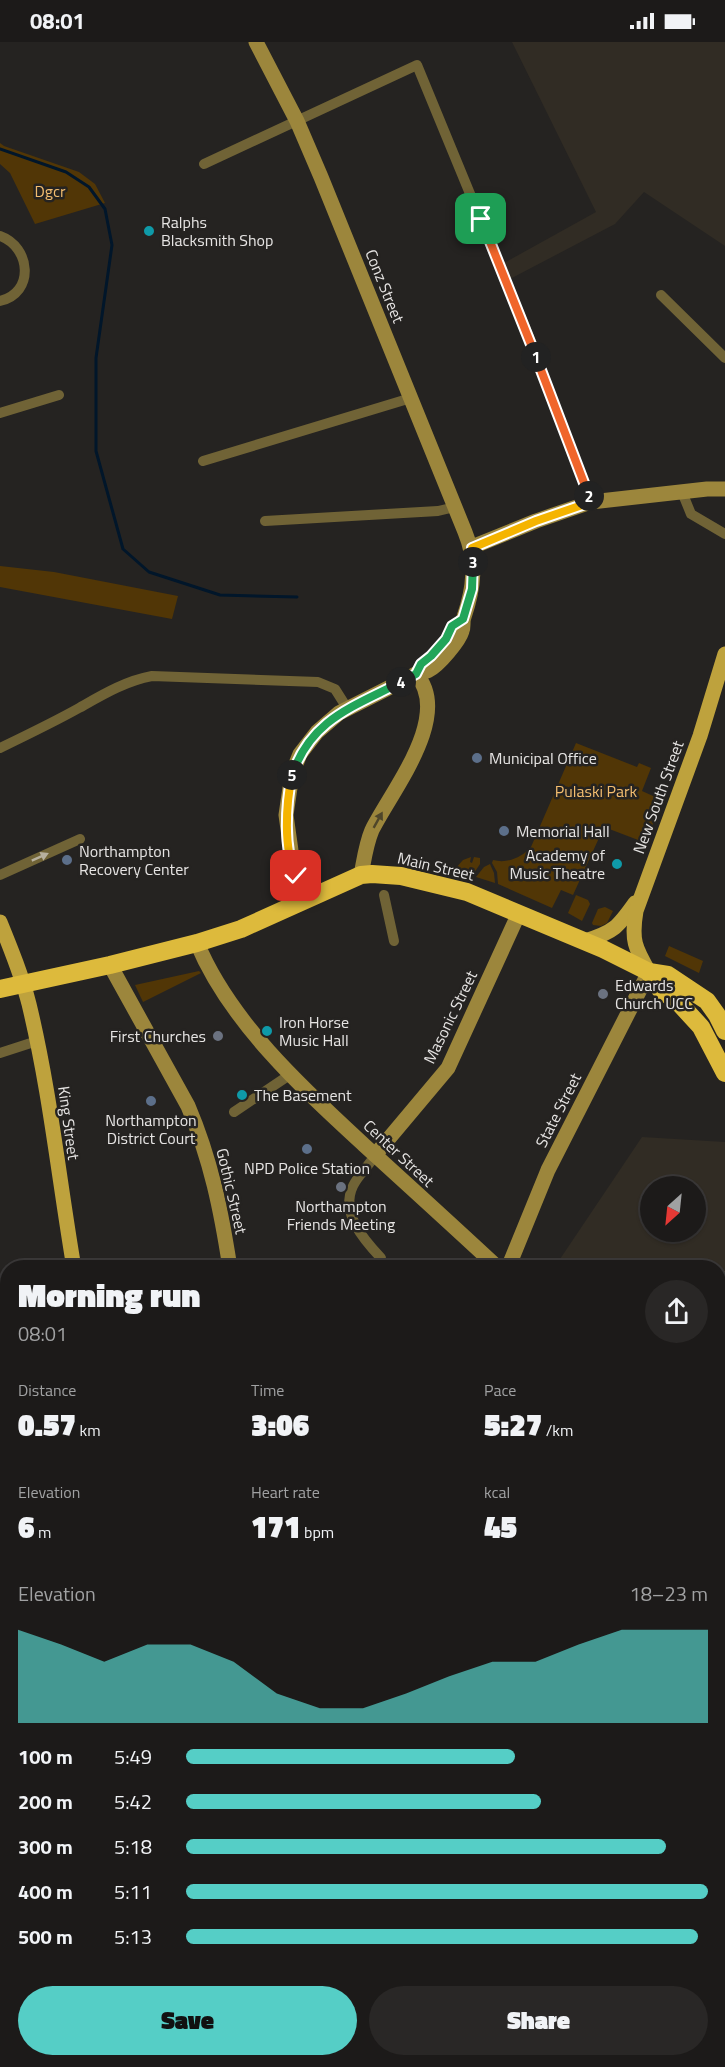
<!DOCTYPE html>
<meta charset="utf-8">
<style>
body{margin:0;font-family:"Titillium Web",sans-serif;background:#292726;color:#f1f3f6;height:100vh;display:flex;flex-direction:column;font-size:22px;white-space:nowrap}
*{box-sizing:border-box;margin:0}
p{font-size:20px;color:#a0a1a2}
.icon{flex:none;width:33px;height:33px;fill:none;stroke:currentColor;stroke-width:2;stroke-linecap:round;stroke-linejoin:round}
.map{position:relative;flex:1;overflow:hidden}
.details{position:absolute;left:0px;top:1218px;width:726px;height:807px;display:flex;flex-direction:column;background:#1c1a19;border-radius:24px 24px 0 0;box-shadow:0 2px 4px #0004,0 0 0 2px #3a3838}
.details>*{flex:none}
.needle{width:39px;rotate:207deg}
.fabs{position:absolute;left:640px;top:1134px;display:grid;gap:12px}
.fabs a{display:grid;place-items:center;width:66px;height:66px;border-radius:50%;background:#1c1a19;box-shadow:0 2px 4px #0004,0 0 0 2px #3a3838;font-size:30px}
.pin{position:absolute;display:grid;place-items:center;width:51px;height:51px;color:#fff;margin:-26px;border-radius:12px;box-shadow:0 3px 9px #0006}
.km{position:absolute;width:30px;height:30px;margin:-15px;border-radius:50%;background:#222;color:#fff;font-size:16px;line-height:30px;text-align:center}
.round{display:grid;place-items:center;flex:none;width:63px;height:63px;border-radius:32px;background:#292726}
.headline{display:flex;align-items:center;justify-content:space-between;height:102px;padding:0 18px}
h1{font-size:33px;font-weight:800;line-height:45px}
.metrics{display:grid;grid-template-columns:repeat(3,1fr);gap:9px;height:102px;padding:6px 18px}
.metrics div{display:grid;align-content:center}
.metrics b{font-size:30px;font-weight:800}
.metrics small{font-size:16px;font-weight:400}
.metrics p{font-size:16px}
.chart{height:168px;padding:12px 18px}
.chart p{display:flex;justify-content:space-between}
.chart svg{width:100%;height:108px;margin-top:6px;fill:#55cec6;opacity:.7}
.action{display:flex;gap:12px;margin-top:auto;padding:12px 18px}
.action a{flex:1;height:69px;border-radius:36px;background:#55cec6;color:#111;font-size:24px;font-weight:800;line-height:69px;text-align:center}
.action a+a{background:#292726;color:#f1f3f6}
ul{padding:0 18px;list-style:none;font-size:20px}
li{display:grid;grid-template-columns:96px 72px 1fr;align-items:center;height:45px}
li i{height:15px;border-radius:8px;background:#55cec6}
.status{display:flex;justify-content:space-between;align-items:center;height:42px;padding:0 30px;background:#1c1a19;direction:ltr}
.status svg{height:16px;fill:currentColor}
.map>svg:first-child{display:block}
.built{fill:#312c24;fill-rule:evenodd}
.green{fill:#513606}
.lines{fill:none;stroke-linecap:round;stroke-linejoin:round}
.stream{stroke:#01162a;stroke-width:3}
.street{stroke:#706336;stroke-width:10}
.secondary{stroke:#9c863c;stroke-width:15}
.primary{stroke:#bea23d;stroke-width:15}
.highway{stroke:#ddba3c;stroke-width:18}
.oneway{fill:#4f462a}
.oneway2{fill:#b7b09e}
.split-1-casing{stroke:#fff;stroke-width:12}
.split-2-casing{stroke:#fff;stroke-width:12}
.split-3-casing{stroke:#fff;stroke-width:12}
.split-4-casing{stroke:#fff;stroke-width:12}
.split-5-casing{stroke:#fff;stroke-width:12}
.split-6-casing{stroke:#fff;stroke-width:12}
.split-1{stroke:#f0652b;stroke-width:8}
.split-2{stroke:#f0652b;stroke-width:8}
.split-3{stroke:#f5b400;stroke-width:8}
.split-4{stroke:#22a559;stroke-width:8}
.split-5{stroke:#22a559;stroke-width:8}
.split-6{stroke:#f5b400;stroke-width:8}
.culture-dot{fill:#0f9aa8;stroke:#252321;stroke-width:2}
.service-dot{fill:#5c6f8a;stroke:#252321;stroke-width:2}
.worship-dot{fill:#6b7280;stroke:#252321;stroke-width:2}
.labels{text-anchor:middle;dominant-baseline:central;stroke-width:5;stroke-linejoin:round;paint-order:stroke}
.park-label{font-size:16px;fill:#f3bd6f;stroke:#252321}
.poi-label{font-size:16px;fill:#e6e4e3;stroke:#252321;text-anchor:start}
.street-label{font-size:16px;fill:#e6e4e3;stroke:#252321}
</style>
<div class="status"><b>08:01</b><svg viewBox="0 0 49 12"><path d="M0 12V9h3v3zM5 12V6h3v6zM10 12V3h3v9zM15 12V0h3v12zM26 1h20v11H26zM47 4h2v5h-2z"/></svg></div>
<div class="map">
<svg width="725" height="2025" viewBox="0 0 725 2025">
<rect width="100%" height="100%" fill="#252321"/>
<g class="built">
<path d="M512,0H725V204L644,150L615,182L510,237L504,221L596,170Z"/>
<path d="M642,1095L725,1100V1738L718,1732V1226H554ZM651,1144H696V1190H651Z"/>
</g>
<g class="green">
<path d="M0,101L4,104L79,130L95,142L105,161L35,182L10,131L0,122Z"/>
<path d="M0,524L54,530L178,554L172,577L0,545Z"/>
<path d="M576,701L637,725L639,721L651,726L642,749L662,758L646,801L604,785L573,853L561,848L552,866L498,842L497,830L492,821L493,818C508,822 522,815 531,805Z"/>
<path d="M471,815L470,820L472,821L474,815L480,816V822L472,834L454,828L463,818Z"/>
<path d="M490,822L494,831L495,841L476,835L484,825Z"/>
<path d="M576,853L588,858L590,862L582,879L568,871Z"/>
<path d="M605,865L613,869L607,881L601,884L593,883L592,881L598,867Z"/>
<path d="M669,904L703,919L699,931L665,914Z"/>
<path d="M199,929L201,931L143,960L135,943Z"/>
<path d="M725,1512V1601L719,1594L718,1514Z"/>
<path d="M718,1677L725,1683V1720L719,1728Z"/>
</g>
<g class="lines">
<path class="stream" d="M0,107L66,130L89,145L105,167L112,203L96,316V409L123,507L149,530L220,553L297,555"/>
<g class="street">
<path d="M204,122L417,23L529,295L591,460"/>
<path d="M0,194C31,205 35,251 0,259"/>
<path d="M661,253L725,316"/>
<path d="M0,371L59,353"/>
<path d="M203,419L411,356"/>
<path d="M682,450L691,472L725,492"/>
<path d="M265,479L438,469L455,465"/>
<path d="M0,706C27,693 54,680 79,666C102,653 125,639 152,634L318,640L335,647L347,666"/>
<path d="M0,833L80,797"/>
<path d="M384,853L394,899"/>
<path d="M0,1011L37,999"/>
<path d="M234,1070L291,1032"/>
<path d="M375,1113C369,1124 358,1133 353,1144C340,1171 364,1198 381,1216"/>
<path d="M718,1237L725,1234"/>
<path d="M718,1504L725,1502"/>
<path d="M0,1588L8,1587"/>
<path d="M0,1762L8,1767"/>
<path d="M718,1832L725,1828"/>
<path d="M0,1882L8,1884"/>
<path d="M0,1953L8,1955"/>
<path d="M591,2018L596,2021L594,2025"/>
<path d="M71,2025L72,2018"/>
<path d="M340,2025L343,2018"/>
<path d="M474,2025L475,2018"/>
</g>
<g class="secondary">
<path d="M256,0L297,79L321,135L465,490C477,519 474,546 464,575C462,580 464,585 462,589C459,599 439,623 429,628C426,630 420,631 416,632L339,671L317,690L300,712L292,732L286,773L294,830L307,857"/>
<path d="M472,505L536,479L591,460L707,447H725"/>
<path d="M361,833C364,818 366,802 372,788C392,748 453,674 416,632"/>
<path d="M197,901C230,980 302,1046 364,1103C408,1143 452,1183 495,1223L500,1226"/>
<path d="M110,923L188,1064C211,1118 221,1168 230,1226"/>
<path d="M375,1113L448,1026L519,871"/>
<path d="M508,1226L548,1128L649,930"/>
<path d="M217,2025L220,2018"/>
</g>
<g class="primary">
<path d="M0,880C11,907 22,934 29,962C50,1049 59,1138 74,1226"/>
<path d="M585,899C614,890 618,885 635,861"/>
<path d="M649,930C635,906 631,898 636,869L700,694L725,612"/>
<path d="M0,1845L8,1784"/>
</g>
<g class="highway">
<path d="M649,930L660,947L679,961L701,985L725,1031"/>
<path d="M0,947L110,923L197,901L241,887L361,833L372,832L401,834L467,850L603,907L649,930L668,933L707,959L717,973L725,989"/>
</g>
</g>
<defs><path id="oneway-solid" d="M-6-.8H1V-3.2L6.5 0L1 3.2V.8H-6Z" transform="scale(1.5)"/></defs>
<use class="oneway" href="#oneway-solid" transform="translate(378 778) rotate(-61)"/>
<use class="oneway2" href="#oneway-solid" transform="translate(40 815) rotate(-24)"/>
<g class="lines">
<g class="split-1-casing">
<path id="split-1" d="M481,177L536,315"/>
</g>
<g class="split-2-casing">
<path id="split-2" d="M536,315L589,454"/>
</g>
<g class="split-3-casing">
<path id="split-3" d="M473,520L472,506L536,479L591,460L589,454"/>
</g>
<g class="split-4-casing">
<path id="split-4" d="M401,640L416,632L421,622L431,614L446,597L452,584L463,577L472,547L473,520"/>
</g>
<g class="split-5-casing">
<path id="split-5" d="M292,733C311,677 353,665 401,640"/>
</g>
<g class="split-6-casing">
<path id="split-6" d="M292,733C286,762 283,806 296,834"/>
</g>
<use href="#split-1" class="split-1"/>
<use href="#split-2" class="split-2"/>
<use href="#split-3" class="split-3"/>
<use href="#split-4" class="split-4"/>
<use href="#split-5" class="split-5"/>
<use href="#split-6" class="split-6"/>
</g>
<g class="culture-dot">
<circle cx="149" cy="189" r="6"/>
<circle cx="617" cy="822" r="6"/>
<circle cx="267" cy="989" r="6"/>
<circle cx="242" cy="1053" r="6"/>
</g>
<g class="service-dot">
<circle cx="477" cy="716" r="6"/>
<circle cx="504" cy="789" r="6"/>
<circle cx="67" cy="818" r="6"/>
<circle cx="151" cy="1059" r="6"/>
<circle cx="307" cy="1107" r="6"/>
</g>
<g class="worship-dot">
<circle cx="603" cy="952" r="6"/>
<circle cx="218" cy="994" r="6"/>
<circle cx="341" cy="1145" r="6"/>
</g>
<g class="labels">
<g class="park-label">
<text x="50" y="149">Dgcr</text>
<text x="596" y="749">Pulaski Park</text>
</g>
<g class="poi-label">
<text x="161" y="180">Ralphs<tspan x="161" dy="18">Blacksmith Shop</tspan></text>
<text x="489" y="716">Municipal Office</text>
<text x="516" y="789">Memorial Hall</text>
<text x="79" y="809">Northampton<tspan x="79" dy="18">Recovery Center</tspan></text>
<text x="605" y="813" text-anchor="end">Academy of<tspan x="605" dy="18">Music Theatre</tspan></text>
<text x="615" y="943">Edwards<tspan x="615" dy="18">Church UCC</tspan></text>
<text x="279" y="980">Iron Horse<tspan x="279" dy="18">Music Hall</tspan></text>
<text x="206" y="994" text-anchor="end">First Churches</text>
<text x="254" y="1053">The Basement</text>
<text x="151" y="1078" text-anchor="middle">Northampton<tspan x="151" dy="18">District Court</tspan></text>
<text x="307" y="1126" text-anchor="middle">NPD Police Station</text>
<text x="341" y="1164" text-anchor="middle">Northampton<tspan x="341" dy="18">Friends Meeting</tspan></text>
</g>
<g class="street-label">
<text transform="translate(385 244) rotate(68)">Conz Street</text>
<text transform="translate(658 755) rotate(-70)">New South Street</text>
<text transform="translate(436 824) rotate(13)">Main Street</text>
<text transform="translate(450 975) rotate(-64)">Masonic Street</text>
<text transform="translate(558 1068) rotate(-63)">State Street</text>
<text transform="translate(69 1081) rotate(82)">King Street</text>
<text transform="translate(399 1111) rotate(43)">Center Street</text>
<text transform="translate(232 1149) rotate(77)">Gothic Street</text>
</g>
</g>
</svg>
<div class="fabs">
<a><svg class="needle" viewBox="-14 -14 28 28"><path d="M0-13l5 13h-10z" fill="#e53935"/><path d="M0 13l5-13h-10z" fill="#a0a1a2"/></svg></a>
</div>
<div class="pin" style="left:481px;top:177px;background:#1e9e55"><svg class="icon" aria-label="arrive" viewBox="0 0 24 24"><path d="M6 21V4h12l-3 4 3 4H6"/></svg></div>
<div class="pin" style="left:296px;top:834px;background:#d93025"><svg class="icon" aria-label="check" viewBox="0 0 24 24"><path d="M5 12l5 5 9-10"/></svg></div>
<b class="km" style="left:536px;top:315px">1</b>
<b class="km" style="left:589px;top:454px">2</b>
<b class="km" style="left:473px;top:520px">3</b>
<b class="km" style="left:401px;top:640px">4</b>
<b class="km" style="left:292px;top:733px">5</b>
<section class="details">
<div class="headline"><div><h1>Morning run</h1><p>08:01</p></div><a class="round"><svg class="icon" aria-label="share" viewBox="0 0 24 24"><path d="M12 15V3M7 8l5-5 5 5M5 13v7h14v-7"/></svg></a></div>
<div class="metrics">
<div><p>Distance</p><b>0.57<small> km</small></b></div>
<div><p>Time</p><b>3:06</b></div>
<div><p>Pace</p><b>5:27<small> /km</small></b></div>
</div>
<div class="metrics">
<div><p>Elevation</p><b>6<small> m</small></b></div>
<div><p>Heart rate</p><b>171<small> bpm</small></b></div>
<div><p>kcal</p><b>45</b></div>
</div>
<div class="chart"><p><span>Elevation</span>18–23 m</p>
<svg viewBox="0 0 160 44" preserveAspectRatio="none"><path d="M0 44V6L10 12L20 19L30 12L40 12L50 19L60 32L70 38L80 38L90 32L100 25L110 19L120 19L130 12L140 6L150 6L160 6V44z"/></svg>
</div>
<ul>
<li><b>100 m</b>5:49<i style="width:63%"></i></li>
<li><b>200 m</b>5:42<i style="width:68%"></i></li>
<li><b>300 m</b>5:18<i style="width:92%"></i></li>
<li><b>400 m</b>5:11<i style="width:100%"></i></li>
<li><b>500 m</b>5:13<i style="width:98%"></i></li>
</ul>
<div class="action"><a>Save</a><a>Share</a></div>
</section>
</div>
